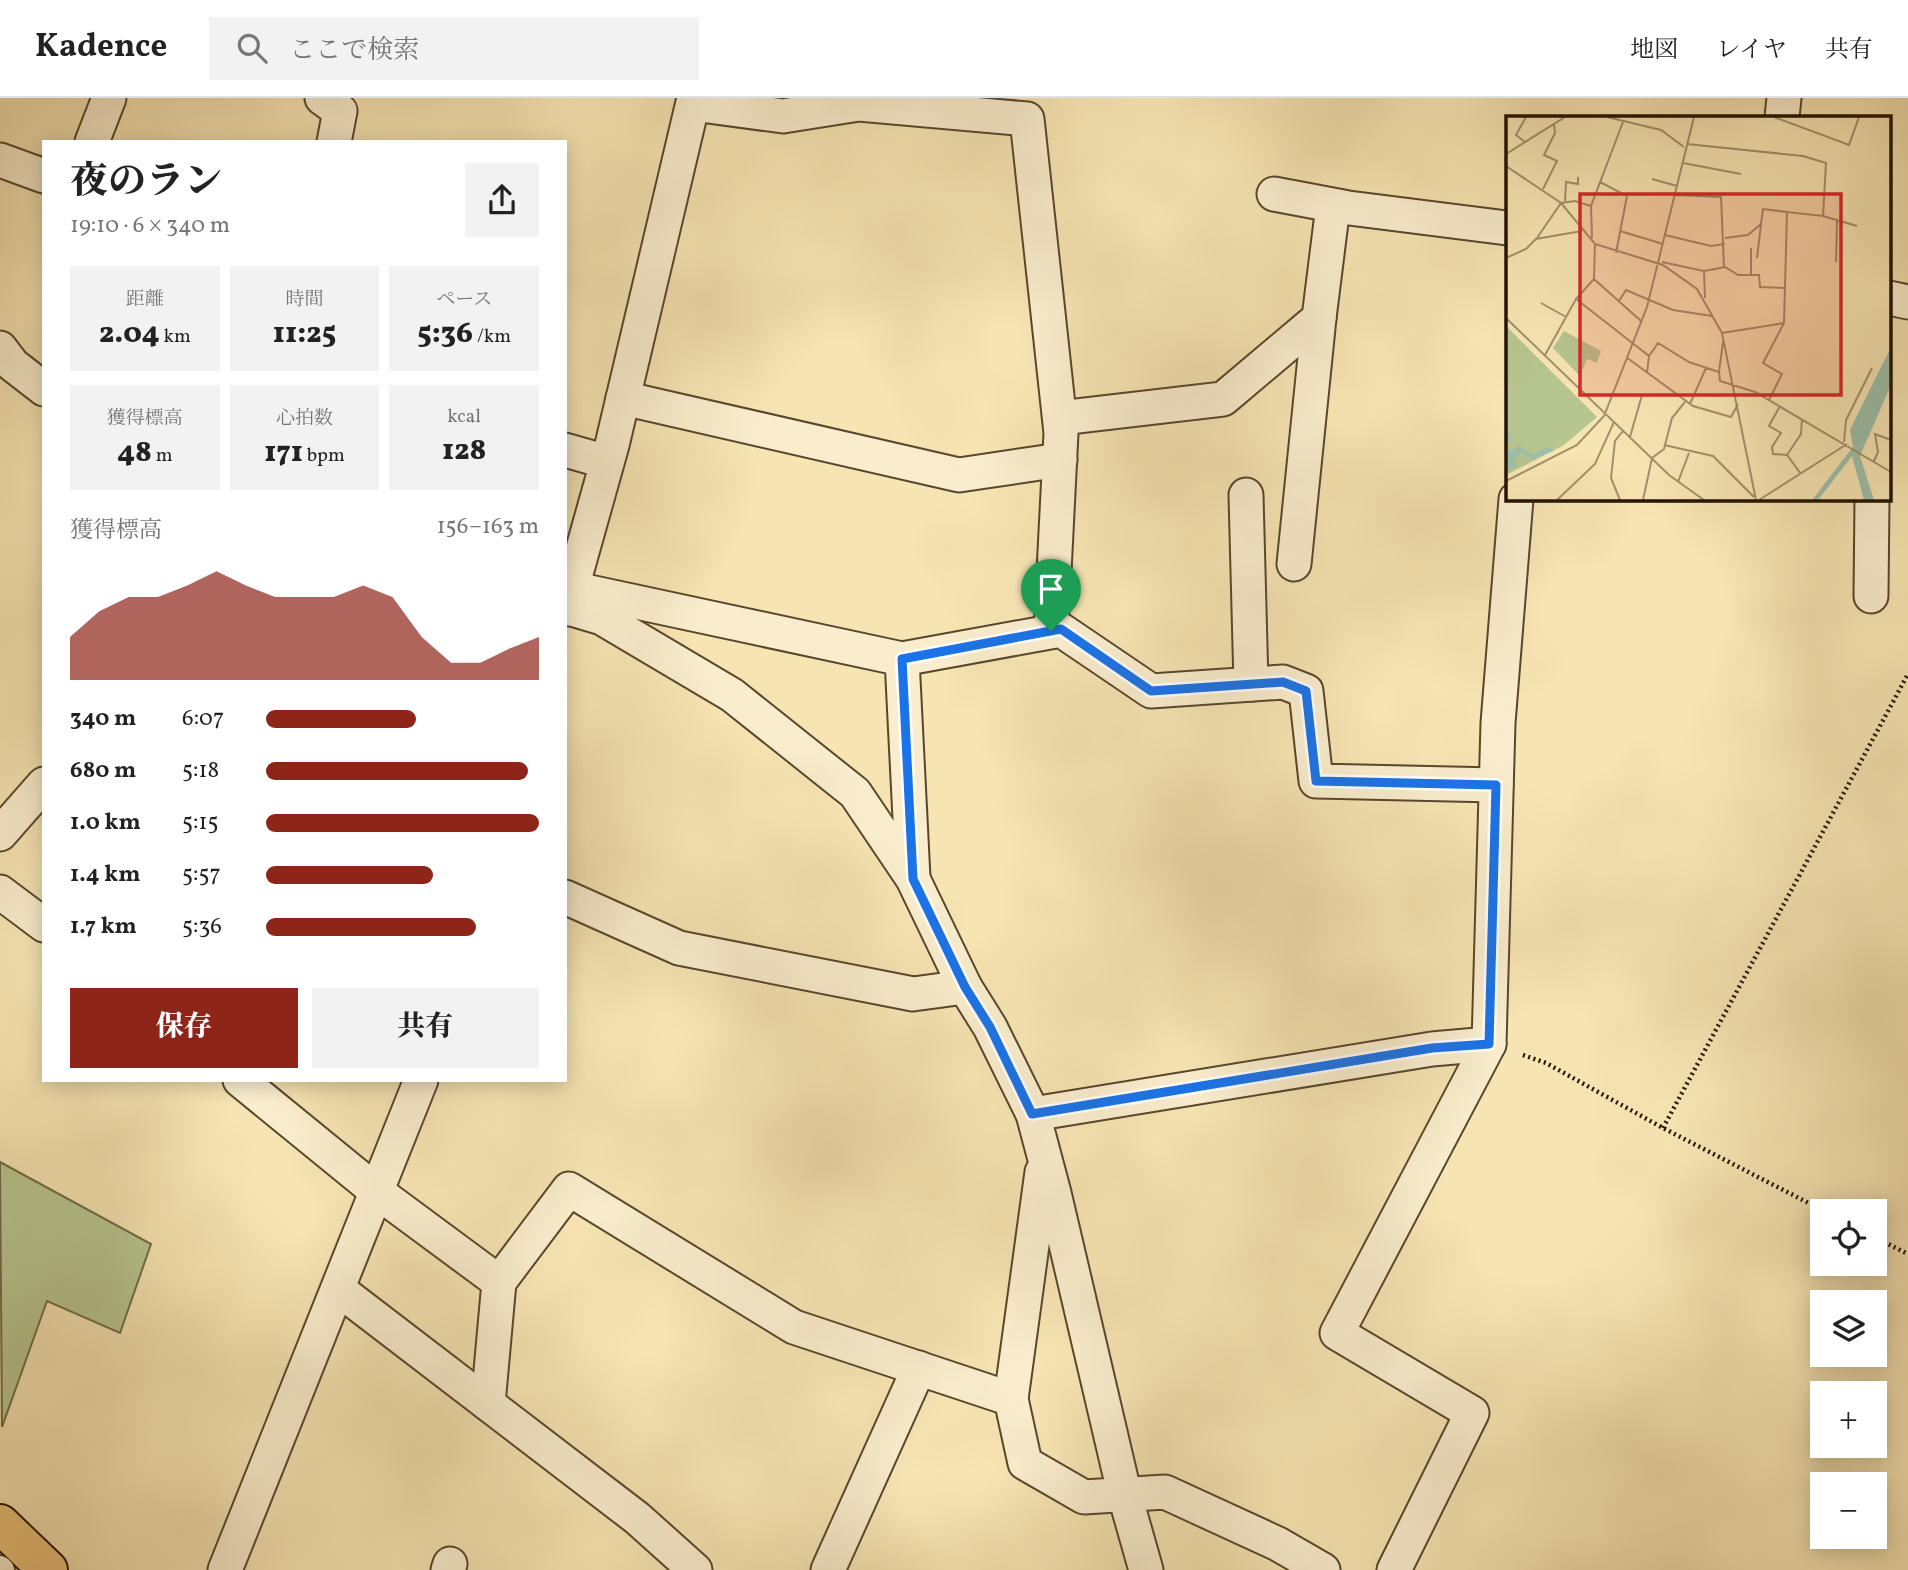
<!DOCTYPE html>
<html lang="ja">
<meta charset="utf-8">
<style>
body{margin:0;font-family:Vollkorn,"Noto Serif JP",serif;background:#f2f2f2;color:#222;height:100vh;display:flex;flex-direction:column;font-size:26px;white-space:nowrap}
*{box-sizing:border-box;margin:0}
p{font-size:23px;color:#767676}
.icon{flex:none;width:38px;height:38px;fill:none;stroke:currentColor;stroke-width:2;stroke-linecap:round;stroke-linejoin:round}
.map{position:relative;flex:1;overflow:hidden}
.sheet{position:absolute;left:42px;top:42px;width:525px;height:942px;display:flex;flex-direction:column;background:#fff;border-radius:0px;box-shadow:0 4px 18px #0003}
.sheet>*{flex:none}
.buttons{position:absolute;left:1810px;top:1101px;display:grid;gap:14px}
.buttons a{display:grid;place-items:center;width:77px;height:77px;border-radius:0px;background:#fff;box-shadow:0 4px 18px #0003;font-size:35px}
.pin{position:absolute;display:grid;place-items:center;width:60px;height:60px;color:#fff;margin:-72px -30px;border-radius:50% 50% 50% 0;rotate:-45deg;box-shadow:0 0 7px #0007}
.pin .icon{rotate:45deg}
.round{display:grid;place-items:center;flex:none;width:74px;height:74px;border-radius:0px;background:#f2f2f2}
.head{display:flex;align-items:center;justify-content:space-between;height:119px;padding:0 28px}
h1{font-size:38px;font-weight:800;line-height:52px}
.figures{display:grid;grid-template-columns:repeat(3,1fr);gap:10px;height:119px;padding:7px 28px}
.figures div{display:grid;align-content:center;border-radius:0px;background:#f2f2f2;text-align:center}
.figures b{font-size:30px;font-weight:800}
.figures small{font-size:19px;font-weight:400}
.figures p{font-size:19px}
.chart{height:196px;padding:14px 28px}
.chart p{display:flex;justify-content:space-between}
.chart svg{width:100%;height:126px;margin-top:7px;fill:#8f2418;opacity:.7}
.primary-button{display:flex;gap:14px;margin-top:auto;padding:14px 28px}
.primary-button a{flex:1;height:80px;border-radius:0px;background:#8f2418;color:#fff;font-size:28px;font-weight:800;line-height:80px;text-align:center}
.primary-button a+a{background:#f2f2f2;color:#222}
ul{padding:0 28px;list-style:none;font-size:23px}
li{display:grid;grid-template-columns:112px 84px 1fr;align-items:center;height:52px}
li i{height:18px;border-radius:9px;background:#8f2418}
header{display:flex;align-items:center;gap:42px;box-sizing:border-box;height:98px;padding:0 35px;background:#fff;border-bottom:2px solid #e0e0e0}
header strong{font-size:33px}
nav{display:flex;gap:38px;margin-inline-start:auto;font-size:24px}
.search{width:490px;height:63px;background:#f2f2f2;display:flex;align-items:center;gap:18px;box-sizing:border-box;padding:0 24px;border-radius:0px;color:#767676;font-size:26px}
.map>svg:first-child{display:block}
.green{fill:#b7c590;stroke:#6e6c48;stroke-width:2}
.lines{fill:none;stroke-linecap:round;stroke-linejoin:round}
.pedestrian-casing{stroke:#58472c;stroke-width:28}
.minor-casing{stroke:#58472c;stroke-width:37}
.primary-casing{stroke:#241300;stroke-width:42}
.path{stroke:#241300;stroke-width:4.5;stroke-dasharray:2 3.5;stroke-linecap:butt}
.pedestrian{stroke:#f9edcd;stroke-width:24}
.minor{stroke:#f9edcd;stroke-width:33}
.primary{stroke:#ebc279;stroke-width:38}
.route-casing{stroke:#fff;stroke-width:14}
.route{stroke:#1a73e8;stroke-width:9}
.inset-road{fill:none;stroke:#a2906b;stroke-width:2}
.view{fill:#d62828;fill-opacity:0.15;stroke:#d62828;stroke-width:3.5}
.inset-edge{fill:none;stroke:#241300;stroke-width:3.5}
</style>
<header>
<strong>Kadence</strong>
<div class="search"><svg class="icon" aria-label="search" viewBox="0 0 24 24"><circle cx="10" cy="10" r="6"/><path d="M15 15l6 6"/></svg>ここで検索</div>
<nav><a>地図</a><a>レイヤ</a><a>共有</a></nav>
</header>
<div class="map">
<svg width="1908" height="1472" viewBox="0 0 1908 1472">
<rect width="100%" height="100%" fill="#f6e4b2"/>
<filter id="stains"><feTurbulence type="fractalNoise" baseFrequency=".00286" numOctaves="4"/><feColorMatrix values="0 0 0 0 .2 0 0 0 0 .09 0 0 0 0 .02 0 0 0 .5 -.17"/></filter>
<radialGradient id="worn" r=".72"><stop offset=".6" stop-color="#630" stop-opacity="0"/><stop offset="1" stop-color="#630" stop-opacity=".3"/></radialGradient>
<path class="green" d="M0,1064L151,1146L120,1235L47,1203L2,1329Z"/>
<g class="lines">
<g class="pedestrian-casing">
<path id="pedestrian" d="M0,1470L2,1472"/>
</g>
<g class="minor-casing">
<g id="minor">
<path d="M322,0L340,13L334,44"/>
<path d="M693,6L783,18L859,6L1027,21L1061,335L1051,533"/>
<path d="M1782,19L1784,0"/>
<path d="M92,44L109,0"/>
<path d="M0,62L44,78"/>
<path d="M1274,96L1343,109"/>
<path d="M1889,200L1908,204"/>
<path d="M0,250L13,267L44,291"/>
<path d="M623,300L959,377L1060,362"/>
<path d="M1060,320L1223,301L1319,220L1333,108L1507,130"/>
<path d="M565,352L607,364"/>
<path d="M1246,397L1251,586"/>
<path d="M1294,466L1319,220"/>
<path d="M571,490L902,561L913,780"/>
<path d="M1871,498L1872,401"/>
<path d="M565,509L602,520L732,597L855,695L913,781L965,889L990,929L1033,1016L1054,1095L1125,1398L1146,1472"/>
<path d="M566,511L612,347L694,0"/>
<path d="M902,561L1061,532L1151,593L1283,584L1306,593L1316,683L1496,687"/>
<path d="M0,736L44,686"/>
<path d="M0,794L44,827"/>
<path d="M565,799L679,850L913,896L965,889"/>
<path d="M240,982L376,1093L499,1184L488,1306"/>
<path d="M1033,1016L1432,951L1489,946"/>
<path d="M499,1184L569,1091L794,1229L1011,1301L1025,1365L1084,1399L1165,1394L1278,1446L1323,1472"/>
<path d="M338,1191L637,1420L695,1472"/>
<path d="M1011,1301L1042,1074"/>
<path d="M225,1472L421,982"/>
<path d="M448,1472L450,1466"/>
<path d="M828,1472L919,1270"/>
<path d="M1394,1472L1472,1315L1337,1235L1489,946L1498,625L1516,401"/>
</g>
</g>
<g class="primary-casing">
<path id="primary" d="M0,1426L48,1472"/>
</g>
<g class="path">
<path d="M1523,957L1546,965L1663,1030L1824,1113"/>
<path d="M1663,1030L1908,576"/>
<path d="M1874,1139L1908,1156"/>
</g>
<use href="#pedestrian" class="pedestrian"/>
<use href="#minor" class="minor"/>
<use href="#primary" class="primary"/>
</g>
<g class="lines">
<g class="route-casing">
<path id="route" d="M1061,531L1151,593L1283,584L1306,593L1316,683L1496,687L1489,946L1432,950L1032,1016L990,929L965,889L913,781L902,561Z"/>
</g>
<use href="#route" class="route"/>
</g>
<g transform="translate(1506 18)">
<rect width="385" height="385" fill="#f6e4b2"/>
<path d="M0,210L91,301L58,329L0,359ZM58,215L95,235L91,247L81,243L74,260L47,232Z" fill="#b7c590"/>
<path d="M385,231V269L354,340L368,384H358L346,340L312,384H306L347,331L344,314ZM0,312L6,322L0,330L6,336L12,329L26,339L40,331L49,334L26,344L17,336L8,344L11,351L0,356Z" fill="#9dbfaa"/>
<path class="inset-road" d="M101,1L155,14L178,31M268,1L343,29L353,1M19,26L10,19L20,1M181,28L297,40L320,47L317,100L281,96L278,207L257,247L276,258L263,284M0,38L59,1M177,47L235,58M0,50L55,87L89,128L157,149L191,173L216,217L250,384M146,63L171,70M94,66L121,80L110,137M37,73L51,45L38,39L49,17L48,7M169,79L215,81L218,151M59,85L60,66L72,68V61M317,100L351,110M114,115L157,128M159,119L205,130L219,128M31,122L55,87L69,85L85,90M86,122L85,90L117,6M219,122L242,119L255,108L257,93L281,96M89,128L88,163L135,205M245,132V158M0,142L20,133L30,123L76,115M251,142L255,108M156,146L198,155L199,182M330,146L331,105M198,155L219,151L232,159H253L254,171L279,172M70,183L88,163M113,185L120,174L167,194L206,200M35,187L60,201M0,202L163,359L198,384M216,217L278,207M39,239L70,183L143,240L141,257M143,240L152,227L183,246L213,256L214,265L249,276L385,356M120,241L187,290L225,301L232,288M213,256L217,226M184,288L200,252M274,290L263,310L275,317L266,331L267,338L281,339L295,358M124,321L136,279M338,326L340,304L366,252M158,329L207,340L248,381M281,339L295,318L296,303M368,345L372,336L369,318L385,324M0,365L71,329L98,300L141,191L188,1M172,366L183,337M51,384L89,348L108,306M114,384L105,362L109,325L117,315M137,384L146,342L158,333L166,302L179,286M253,384L341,328"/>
<path class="view" d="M74,78H335V279H74Z"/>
<rect width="385" height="385" class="inset-edge"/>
</g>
<rect width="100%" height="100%" filter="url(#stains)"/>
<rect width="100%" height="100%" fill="url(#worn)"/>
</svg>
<div class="buttons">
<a><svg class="icon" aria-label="locate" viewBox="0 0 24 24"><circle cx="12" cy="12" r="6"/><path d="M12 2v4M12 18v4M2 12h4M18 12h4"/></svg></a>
<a><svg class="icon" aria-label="layers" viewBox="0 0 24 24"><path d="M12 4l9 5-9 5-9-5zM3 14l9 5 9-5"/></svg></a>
<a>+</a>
<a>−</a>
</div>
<div class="pin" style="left:1051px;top:533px;background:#1e9e55"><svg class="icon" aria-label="arrive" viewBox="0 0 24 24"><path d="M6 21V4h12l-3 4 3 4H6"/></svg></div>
<section class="sheet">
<div class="head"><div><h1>夜のラン</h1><p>19:10 · 6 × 340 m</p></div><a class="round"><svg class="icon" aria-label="share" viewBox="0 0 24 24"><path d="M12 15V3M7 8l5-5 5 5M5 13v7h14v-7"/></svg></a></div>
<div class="figures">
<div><p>距離</p><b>2.04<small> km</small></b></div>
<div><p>時間</p><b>11:25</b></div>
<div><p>ペース</p><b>5:36<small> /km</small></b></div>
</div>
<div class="figures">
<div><p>獲得標高</p><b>48<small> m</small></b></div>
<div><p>心拍数</p><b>171<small> bpm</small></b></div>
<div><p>kcal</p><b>128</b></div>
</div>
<div class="chart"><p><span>獲得標高</span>156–163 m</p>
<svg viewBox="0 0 160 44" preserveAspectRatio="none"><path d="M0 44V29L10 20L20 15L30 15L40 11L50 6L60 11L70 15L80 15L90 15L100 11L110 15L120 29L130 38L140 38L150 33L160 29V44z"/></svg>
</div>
<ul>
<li><b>340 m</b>6:07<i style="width:55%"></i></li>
<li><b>680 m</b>5:18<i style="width:96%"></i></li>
<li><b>1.0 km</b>5:15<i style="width:100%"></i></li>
<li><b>1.4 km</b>5:57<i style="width:61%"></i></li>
<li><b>1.7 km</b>5:36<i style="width:77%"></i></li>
</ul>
<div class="primary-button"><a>保存</a><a>共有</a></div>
</section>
</div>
